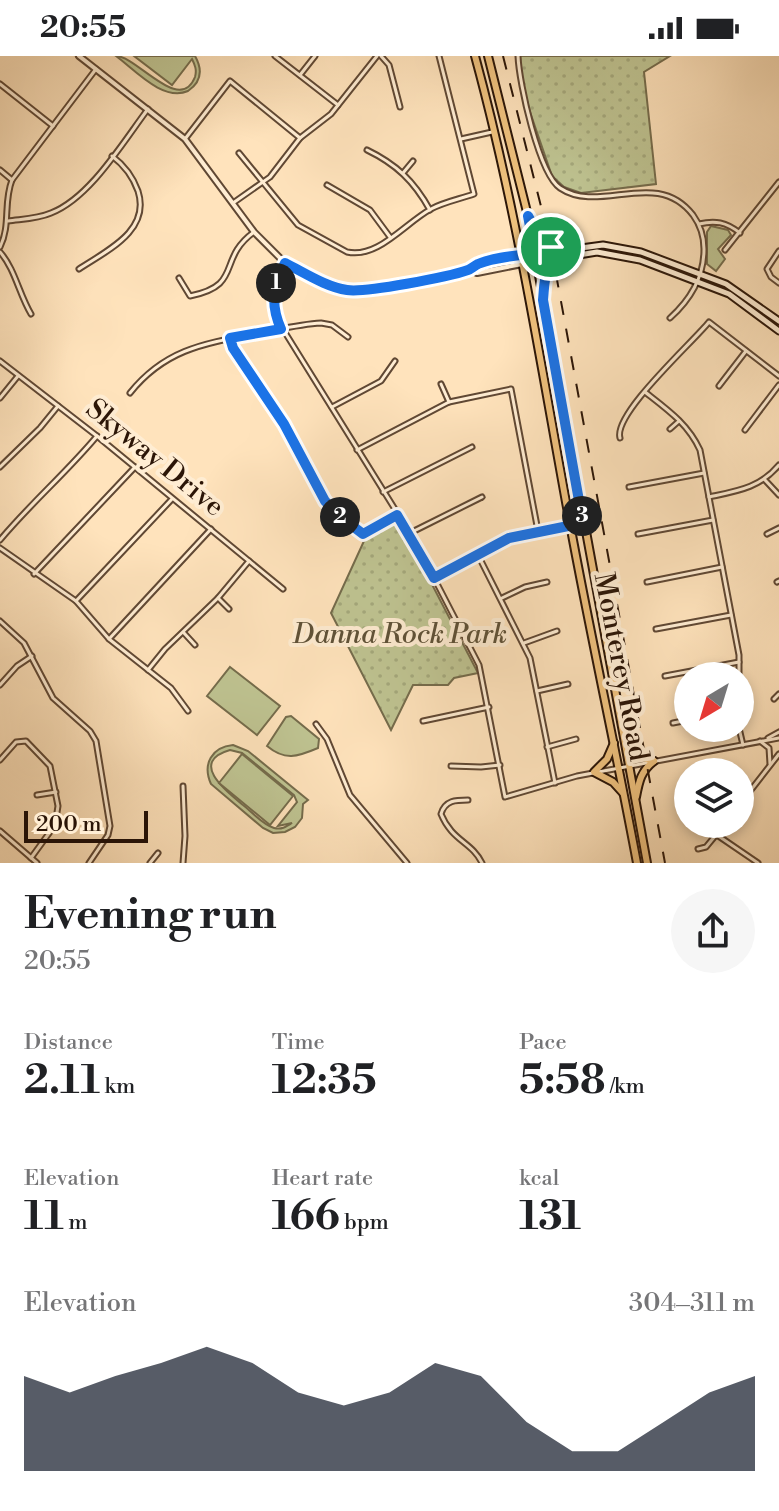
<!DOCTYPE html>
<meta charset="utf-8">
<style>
body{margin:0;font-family:"Libre Bodoni",serif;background:#f6f6f6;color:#202124;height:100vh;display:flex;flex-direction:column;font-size:30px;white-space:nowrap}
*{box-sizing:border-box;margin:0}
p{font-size:26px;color:#757577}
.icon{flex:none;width:44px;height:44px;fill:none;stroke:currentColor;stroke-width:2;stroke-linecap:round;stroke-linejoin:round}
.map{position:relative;height:807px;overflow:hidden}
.panel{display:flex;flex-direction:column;background:#fff;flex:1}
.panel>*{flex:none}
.needle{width:52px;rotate:218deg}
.fabs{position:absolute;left:674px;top:606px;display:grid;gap:16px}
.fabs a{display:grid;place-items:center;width:80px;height:80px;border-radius:50%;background:#fff;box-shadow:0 4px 12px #0003;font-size:40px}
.scale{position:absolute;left:24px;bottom:20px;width:124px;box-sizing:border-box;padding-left:8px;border:4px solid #2b1507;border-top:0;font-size:22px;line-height:28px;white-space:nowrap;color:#2b1507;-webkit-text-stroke:6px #ffedd3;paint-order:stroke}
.pin{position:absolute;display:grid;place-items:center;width:68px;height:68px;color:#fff;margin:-34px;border:4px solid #fff;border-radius:50%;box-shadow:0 2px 8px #0007}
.km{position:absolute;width:40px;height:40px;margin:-20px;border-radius:50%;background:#222;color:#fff;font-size:22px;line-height:40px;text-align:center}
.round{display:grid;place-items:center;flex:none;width:84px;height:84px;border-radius:42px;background:#f6f6f6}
.head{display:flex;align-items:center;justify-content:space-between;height:136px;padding:0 24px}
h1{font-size:44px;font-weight:700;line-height:60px}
.figures{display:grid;grid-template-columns:repeat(3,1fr);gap:12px;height:136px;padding:8px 24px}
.figures div{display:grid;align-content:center}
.figures b{font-size:40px;font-weight:700}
.figures small{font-size:22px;font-weight:400}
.figures p{font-size:22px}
.chart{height:224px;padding:16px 24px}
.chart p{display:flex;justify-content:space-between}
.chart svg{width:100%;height:144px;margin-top:8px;fill:#111827;opacity:.7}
.status{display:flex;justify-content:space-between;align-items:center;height:56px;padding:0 40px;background:#fff;direction:ltr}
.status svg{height:22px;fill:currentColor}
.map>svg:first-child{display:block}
.grass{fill:#bfc492;stroke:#756c4c;stroke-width:2;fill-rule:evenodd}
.park{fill:url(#park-dots);stroke:#756c4c;stroke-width:2}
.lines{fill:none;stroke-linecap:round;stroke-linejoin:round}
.minor-casing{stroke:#604834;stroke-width:7}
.tertiary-casing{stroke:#604834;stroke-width:8}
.secondary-casing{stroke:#2b1507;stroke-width:9}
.primary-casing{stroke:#2b1507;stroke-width:10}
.minor{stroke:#ffedd3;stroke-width:3}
.tertiary{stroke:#ffedd3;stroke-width:4}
.secondary{stroke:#ffedd3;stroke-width:5}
.primary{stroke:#f0c27e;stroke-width:6}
.rail{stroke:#2b1507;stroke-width:2;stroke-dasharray:14 14;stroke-linecap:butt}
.route-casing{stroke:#fff;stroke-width:16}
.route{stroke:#1a73e8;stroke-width:10}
.labels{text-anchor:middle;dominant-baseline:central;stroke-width:8;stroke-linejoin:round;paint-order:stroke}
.street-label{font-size:28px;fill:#2b1507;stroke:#ffedd3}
.park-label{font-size:28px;font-style:italic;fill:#5f5238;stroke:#ffedd3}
</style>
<div class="status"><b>20:55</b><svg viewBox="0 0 49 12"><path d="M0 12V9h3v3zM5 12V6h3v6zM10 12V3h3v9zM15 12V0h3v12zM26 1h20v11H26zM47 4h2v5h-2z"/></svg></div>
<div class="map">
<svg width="779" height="807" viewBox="0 0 779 807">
<defs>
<pattern id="park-dots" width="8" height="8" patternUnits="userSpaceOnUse" patternTransform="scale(2)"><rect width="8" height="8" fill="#bfc492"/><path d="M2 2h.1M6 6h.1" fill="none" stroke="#a4a87c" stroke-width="1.8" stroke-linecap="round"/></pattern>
</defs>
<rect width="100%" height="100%" fill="#ffe3bc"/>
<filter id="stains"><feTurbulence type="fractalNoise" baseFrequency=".0025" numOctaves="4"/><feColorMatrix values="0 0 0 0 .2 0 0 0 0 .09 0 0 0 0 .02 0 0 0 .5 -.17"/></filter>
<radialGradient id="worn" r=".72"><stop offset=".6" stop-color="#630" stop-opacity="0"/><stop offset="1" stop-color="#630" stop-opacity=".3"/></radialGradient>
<g class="grass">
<path d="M116,0C137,0 180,59 195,21C197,14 195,9 192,3L172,29L134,0H195C203,14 201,26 188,35C163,46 135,14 116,0Z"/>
<path d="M711,170L728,174L731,179L718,193L725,203L716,215L707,208V176Z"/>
<path d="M230,611L280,650L257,679L207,640Z"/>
<path d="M291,660L319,683L318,692C297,701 285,705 267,690L286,661Z"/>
<path d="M233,689L248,695L308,744L303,748L302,762L295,771L285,776L273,777L263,772L211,728C202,708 212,691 233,689ZM230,694L242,697L294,739L297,746L278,770L292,767C286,771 281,774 274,772C263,769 252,756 243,749C227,736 188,706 230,694Z"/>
<path d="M242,698L293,740L270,769L219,727Z"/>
</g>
<g class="park">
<path d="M520,0H670L644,16L656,128L581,137L564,131L552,120L530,56L521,21Z"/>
<path d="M392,467L399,468L410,486L478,617L454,622L448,629H413L391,674L331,557L364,485Z"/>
</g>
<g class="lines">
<g class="minor-casing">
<g id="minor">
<path d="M275,0L338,49"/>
<path d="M381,0L389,9L400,51"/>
<path d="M518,0C519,27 539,118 560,132C600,159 656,111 693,159C701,170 704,180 704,193C704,221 690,244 670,262"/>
<path d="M300,19L315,0"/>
<path d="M0,28L53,70"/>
<path d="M185,83L230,25L300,82"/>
<path d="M461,83L492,76"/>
<path d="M367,94C396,108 414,125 430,154"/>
<path d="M239,97L298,169L347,196C378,203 405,167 431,153C444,146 460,143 474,138L439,0"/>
<path d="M0,114L12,124"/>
<path d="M403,117L413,105"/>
<path d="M327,129L370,154L390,181"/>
<path d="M233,147L270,121L300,82L331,58L377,0"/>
<path d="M8,165C22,163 37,163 51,157C90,142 123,86 148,53"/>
<path d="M699,168C715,164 726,166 740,177"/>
<path d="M0,191C11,169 3,147 12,124L96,13"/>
<path d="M725,194L779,126"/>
<path d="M779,195L767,213L771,221L779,227"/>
<path d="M0,196C15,213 19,238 31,258"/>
<path d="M285,207L273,237L276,262L416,487L479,609L505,741L577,720L779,682"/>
<path d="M79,213C106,195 151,175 138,135C133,121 124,109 112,100"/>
<path d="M179,222L190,240C244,229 216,204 254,176"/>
<path d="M230,282L233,292L284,368L325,445L342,462L363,478H367L397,459"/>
<path d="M0,305L97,380L283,533"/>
<path d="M441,328L449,346"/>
<path d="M719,330L746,295"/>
<path d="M645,336C668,354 688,368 700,394L739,599V620"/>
<path d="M130,337C166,292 207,287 260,277C281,273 301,268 321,267L332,269L348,281"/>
<path d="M0,342L18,320"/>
<path d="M332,351L381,325L395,305"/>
<path d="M670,373L679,365"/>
<path d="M745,374L779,329"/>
<path d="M620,382C613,358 692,287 709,266L779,320"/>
<path d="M357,394L449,346L511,333L538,475"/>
<path d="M0,411L40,372L58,350"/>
<path d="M765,424L779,439"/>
<path d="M629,431L704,417"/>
<path d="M383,436L472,391"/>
<path d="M709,441C737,435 760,432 779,409"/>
<path d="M410,477L482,441"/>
<path d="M638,478L713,464"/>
<path d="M767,478L779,472"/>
<path d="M0,484C31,447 67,416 97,380"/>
<path d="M0,492L76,545L109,583L171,632L188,655"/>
<path d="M478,499L530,602L555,727"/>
<path d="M34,518L135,411"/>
<path d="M434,521L509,482L583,467"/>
<path d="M647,526L722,511"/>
<path d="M777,526L779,525"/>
<path d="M218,542L229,553"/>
<path d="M502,542L525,531L547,526"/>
<path d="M76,545L172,443"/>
<path d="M0,565L24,587L53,642L90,675L96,685L110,770L108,779L89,807"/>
<path d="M656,573L731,559"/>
<path d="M184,577L195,589"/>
<path d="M109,583L211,473"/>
<path d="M524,587L557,575"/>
<path d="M148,614L165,593L218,542L249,505"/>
<path d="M665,620L739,606"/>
<path d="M0,629L17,610L32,600"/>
<path d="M537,635L568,628"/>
<path d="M774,643L779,638"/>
<path d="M423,665L489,651"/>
<path d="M673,667L688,664"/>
<path d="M316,668L327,683L350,739L407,807"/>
<path d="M739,672L743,689"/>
<path d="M768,682L779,676"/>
<path d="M760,685L769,692L770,708"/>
<path d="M547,691L576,683"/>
<path d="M0,704L16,686L26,685L50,710L58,750L55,769L31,802"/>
<path d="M451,710L481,711L500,709"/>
<path d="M740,724L751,733"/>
<path d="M183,730L185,780L183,807"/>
<path d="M686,736L688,735"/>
<path d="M37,739L56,736"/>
<path d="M468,744C456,744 445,744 441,758C452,785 472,786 482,807"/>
<path d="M740,748L779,698"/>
<path d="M0,775L37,807"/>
<path d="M717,779L758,807"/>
<path d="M698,793L706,791L725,768"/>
<path d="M150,807L158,797"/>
</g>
</g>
<g class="tertiary-casing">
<g id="tertiary">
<path d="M79,0L185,83L254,176L285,207L336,232L353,235L470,214L476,208L520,201"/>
<path d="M470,214L477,217L522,208"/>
</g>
</g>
<g class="secondary-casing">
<g id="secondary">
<path d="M522,200L603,189L641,196L726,228L779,265"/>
<path d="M524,208L597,196L640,204L729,238L779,275"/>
</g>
</g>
<g class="primary-casing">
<g id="primary">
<path d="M475,0C517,154 541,311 570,468C591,582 616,694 637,807"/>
<path d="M488,0L528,160L647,807"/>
<path d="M532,169L541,184L556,194"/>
<path d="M544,236L548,212L561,201"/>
<path d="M626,685L640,701L654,705"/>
<path d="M614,687L607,703L594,716L613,726L623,737"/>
<path d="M636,741C639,725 641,715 654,705"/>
</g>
</g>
<use href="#minor" class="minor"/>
<use href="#tertiary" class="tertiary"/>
<use href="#secondary" class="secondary"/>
<use href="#primary" class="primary"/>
<path class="rail" d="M503,0L550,186L665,807"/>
</g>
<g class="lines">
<g class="route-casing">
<path id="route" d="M551,191L556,194C533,199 499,199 478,208C474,210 471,213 468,214C448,221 365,237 347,234C326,231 305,217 285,207C273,231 270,248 281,273L230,282L233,292L284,368L325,445L342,462L363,478L397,459L434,522L509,482L583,467L543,244C545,223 543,213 561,201L536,205C534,190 531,175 528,160L541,184L551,191"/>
</g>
<use href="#route" class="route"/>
</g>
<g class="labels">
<g class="street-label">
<text transform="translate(155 402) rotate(39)">Skyway Drive</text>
<text transform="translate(621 611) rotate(79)">Monterey Road</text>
</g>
<g class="park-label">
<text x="400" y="578">Danna Rock Park</text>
</g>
</g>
<rect width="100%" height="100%" filter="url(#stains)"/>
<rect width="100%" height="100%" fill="url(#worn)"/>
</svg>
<div class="fabs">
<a><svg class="needle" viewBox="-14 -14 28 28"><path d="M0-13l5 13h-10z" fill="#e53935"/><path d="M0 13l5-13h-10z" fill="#757577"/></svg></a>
<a><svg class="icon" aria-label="layers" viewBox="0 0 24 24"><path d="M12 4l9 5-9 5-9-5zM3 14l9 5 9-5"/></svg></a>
</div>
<div class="scale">200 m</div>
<div class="pin" style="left:551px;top:191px;background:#1e9e55"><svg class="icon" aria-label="arrive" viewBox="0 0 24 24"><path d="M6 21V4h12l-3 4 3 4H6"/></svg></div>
<b class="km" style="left:276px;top:227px">1</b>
<b class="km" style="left:340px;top:461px">2</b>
<b class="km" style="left:582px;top:460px">3</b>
</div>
<section class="panel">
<div class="head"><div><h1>Evening run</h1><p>20:55</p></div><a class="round"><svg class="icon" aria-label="share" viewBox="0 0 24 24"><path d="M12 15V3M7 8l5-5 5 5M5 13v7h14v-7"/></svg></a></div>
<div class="figures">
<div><p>Distance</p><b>2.11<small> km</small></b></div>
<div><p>Time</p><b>12:35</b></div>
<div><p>Pace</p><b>5:58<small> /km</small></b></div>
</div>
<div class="figures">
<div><p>Elevation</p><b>11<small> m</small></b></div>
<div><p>Heart rate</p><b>166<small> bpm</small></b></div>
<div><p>kcal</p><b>131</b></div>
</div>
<div class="chart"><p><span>Elevation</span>304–311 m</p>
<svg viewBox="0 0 160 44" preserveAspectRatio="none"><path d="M0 44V15L10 20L20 15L30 11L40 6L50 11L60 20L70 24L80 20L90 11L100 15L110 29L120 38L130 38L140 29L150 20L160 15V44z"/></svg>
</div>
</section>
